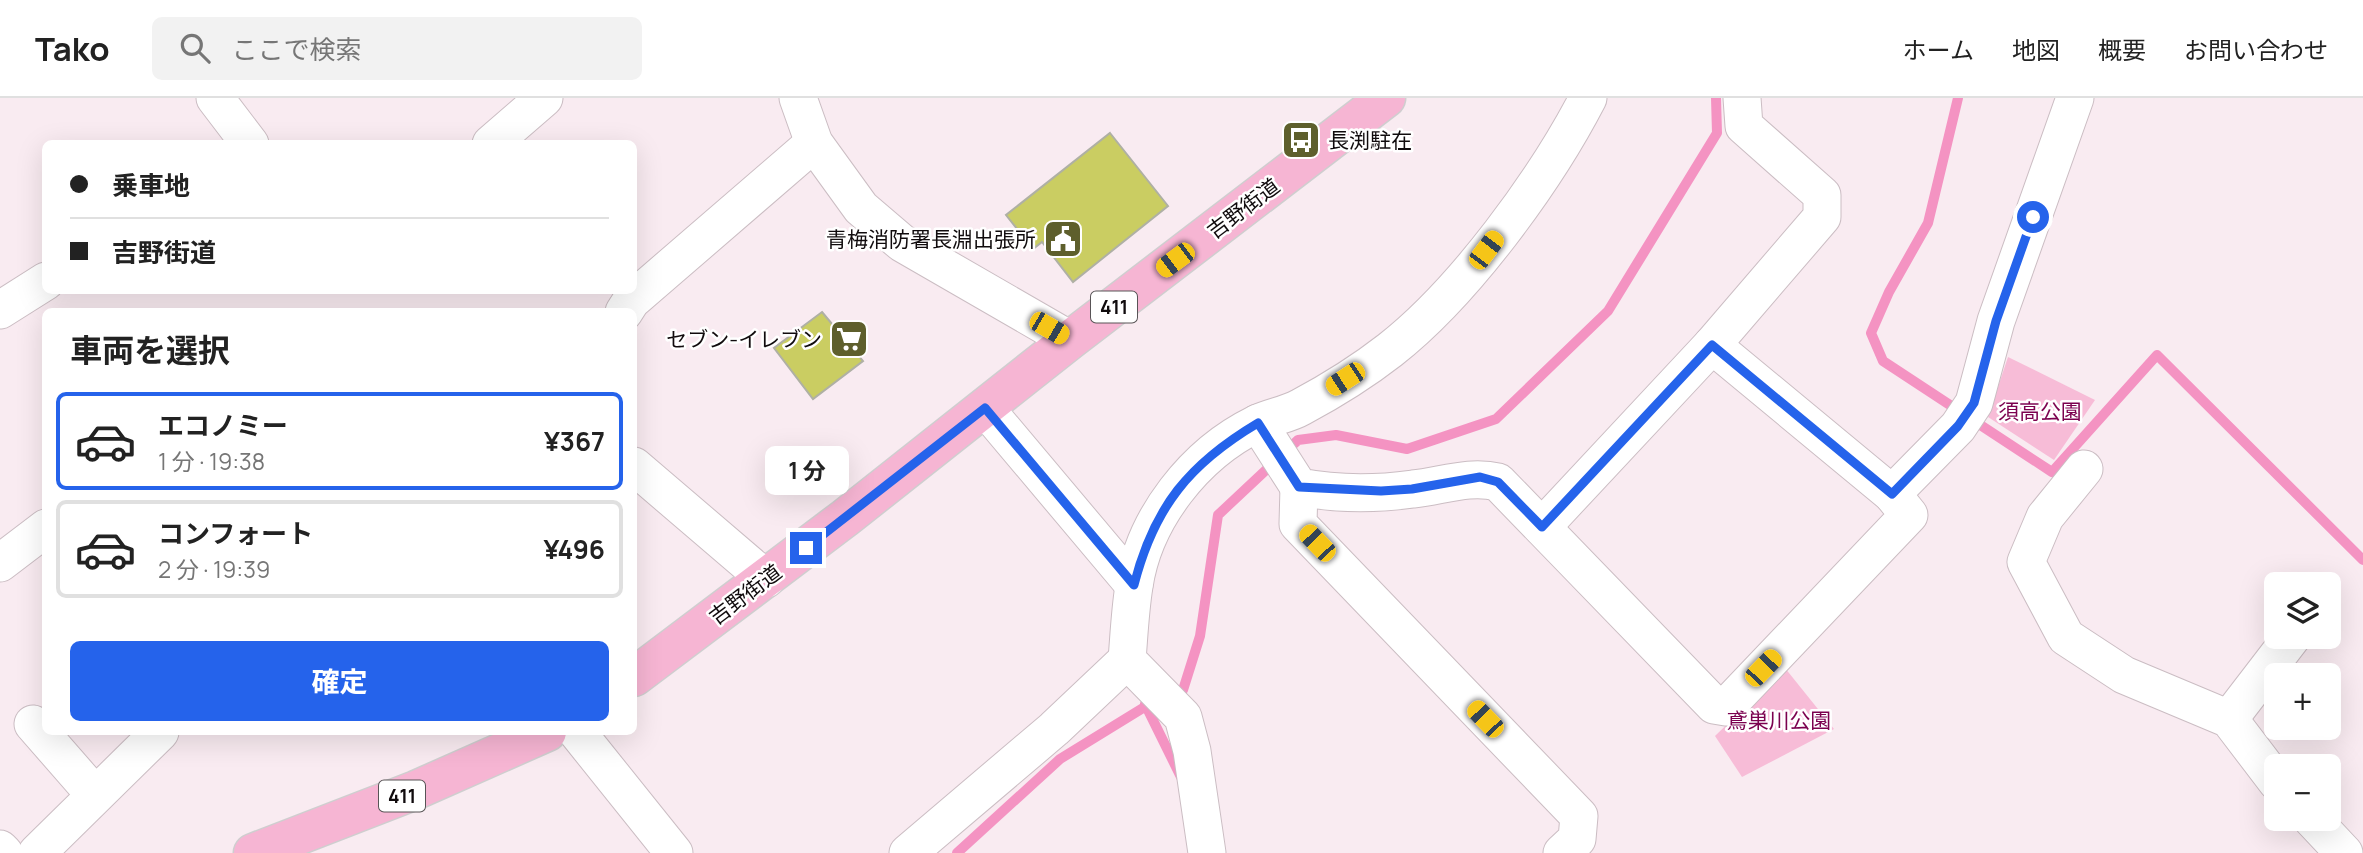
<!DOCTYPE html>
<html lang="ja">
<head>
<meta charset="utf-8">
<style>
  :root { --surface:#fff; --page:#f2f2f2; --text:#222; --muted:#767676; --line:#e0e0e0; --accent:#2563eb }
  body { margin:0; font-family:Manrope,"Noto Sans JP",sans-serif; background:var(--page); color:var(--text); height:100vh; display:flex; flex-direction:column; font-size:26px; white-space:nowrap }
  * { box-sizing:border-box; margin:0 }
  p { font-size:23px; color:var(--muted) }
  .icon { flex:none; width:38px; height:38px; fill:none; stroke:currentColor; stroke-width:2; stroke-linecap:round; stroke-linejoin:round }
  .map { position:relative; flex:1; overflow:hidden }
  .sheet { position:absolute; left:42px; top:210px; width:595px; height:427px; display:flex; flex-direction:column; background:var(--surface); border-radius:10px; box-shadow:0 7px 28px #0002 }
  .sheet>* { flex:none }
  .top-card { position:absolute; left:42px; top:42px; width:595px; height:154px; border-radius:10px; box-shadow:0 7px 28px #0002; display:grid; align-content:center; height:154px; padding:0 28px; background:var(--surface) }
  .controls { position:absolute; left:2264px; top:474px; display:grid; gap:14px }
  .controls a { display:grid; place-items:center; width:77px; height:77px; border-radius:10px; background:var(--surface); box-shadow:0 7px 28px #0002; font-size:35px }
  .end { position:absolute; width:32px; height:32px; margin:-16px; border:9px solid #2563eb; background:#fff; box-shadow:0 0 0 4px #fff }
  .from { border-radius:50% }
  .bubble { position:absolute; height:49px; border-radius:10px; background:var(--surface); box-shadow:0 7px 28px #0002; font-size:23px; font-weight:700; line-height:49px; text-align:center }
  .car { position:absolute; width:21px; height:42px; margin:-21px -10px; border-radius:9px; box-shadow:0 0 5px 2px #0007; background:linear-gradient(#f5c518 24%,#345 0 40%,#f5c518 0 76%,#345 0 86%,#f5c518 0) }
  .top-card b { display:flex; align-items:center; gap:24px; height:66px; font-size:26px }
  .top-card b+b { border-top:2px solid var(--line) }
  .top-card i { width:18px; height:18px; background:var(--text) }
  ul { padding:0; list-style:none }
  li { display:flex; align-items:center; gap:21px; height:98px; margin:0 14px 10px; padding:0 14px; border:4px solid var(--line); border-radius:10px }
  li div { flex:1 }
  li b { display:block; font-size:26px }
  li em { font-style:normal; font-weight:700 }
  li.current { border-color:var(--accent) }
  li>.icon { width:63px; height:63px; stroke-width:1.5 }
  h2 { padding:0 28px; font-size:32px; line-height:84px }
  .button { display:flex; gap:14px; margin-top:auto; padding:14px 28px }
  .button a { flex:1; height:80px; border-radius:10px; background:var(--accent); color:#fff; font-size:28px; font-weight:700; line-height:80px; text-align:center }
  header { display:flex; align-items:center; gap:42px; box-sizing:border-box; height:98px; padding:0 35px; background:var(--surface); border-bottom:2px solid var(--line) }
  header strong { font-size:33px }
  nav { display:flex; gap:38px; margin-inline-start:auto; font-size:24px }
  .search { width:490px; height:63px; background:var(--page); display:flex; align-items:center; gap:18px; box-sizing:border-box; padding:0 24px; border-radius:10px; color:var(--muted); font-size:26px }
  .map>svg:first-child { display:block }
  .green { fill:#f7bcd7 }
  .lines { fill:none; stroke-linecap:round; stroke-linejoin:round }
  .stream { stroke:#f493c2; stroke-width:10 }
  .building { fill:#cacd62; stroke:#afb0a4; stroke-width:2 }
  .minor-casing { stroke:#cbbdc3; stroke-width:39 }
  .highway-casing { stroke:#cfcecf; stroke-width:41 }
  .minor { stroke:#fff; stroke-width:37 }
  .highway { stroke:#f6b5d3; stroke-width:38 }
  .route { stroke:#2563eb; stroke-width:9 }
  .labels { text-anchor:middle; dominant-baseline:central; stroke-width:5; stroke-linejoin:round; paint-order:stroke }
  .shield { fill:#fff; stroke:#585456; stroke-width:2 }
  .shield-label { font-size:19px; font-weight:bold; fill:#100b0d }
  .poi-label { font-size:21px; fill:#100b0d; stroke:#fff; text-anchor:end }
  .street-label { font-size:21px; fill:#100b0d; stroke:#fff }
  .park-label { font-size:21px; fill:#7b014f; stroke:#fff }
</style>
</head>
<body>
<header>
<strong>Tako</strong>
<div class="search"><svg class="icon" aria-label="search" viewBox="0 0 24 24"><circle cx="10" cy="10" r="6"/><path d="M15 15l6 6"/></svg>ここで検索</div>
<nav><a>ホーム</a><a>地図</a><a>概要</a><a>お問い合わせ</a></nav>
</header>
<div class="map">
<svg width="2363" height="755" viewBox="0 0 2363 755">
  <rect width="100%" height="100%" fill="#f9ebf1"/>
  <!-- green -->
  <g class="green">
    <path d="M 2008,259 L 2095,302 L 2054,362 L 1988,319 Z"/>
    <path d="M 1785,570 L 1834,631 L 1742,679 L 1715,638 Z"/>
  </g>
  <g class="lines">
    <!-- stream -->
    <g class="stream">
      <path d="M 1958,0 L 1928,125 L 1889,194 L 1871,235 L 1883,263 L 2052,374 L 2157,257 L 2363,462"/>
      <path d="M 1171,596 L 1183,592 L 1200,538 L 1218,417 L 1298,342 L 1336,337 L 1407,351 L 1496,321 L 1608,213 L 1717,35 L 1716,0"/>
      <path d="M 1145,606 L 1181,679"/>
      <path d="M 957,755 L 1060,661 L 1156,602"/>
    </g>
  </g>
  <!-- building -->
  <g class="building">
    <path d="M 1110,35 L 1168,108 L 1073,184 L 1042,144 L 1033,151 L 1006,117 Z"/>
    <path d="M 822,214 L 863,263 L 813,301 L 774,250 Z"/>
  </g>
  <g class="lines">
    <defs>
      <g id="minor">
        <path d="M 215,0 L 250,46"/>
        <path d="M 798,0 L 814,45 L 861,110 L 902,145 L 1070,242"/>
        <path d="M 491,46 L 544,0"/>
        <path d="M 0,212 L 46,183"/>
        <path d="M 624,214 L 631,203 L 814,45"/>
        <path d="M 985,310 L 1134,487"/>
        <path d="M 1258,325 L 1299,389 C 1335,396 1377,396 1413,391 C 1442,388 1469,377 1498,384 L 1714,607 L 1726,609 L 1909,417 L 1892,396 L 1712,247"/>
        <path d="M 634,368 L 766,481"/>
        <path d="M 2084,371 L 2045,419 L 2026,464 L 2066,539 L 2124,577 L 2229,621 L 2277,684"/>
        <path d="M 1299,389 L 1298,426 L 1579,718 L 1577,741 L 1562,755"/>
        <path d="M 1892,396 L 1958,329 L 1974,305 L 1996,223 L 2075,0"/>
        <path d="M 1542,429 L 1712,247 L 1822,119 L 1822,97 L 1744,28 L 1742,0"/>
        <path d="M 0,465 L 46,430"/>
        <path d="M 2229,621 L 2292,539"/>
        <path d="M 33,626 L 95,697"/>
        <path d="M 577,634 L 674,755"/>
        <path d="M 2312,721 L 2344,755"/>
        <path d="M 0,751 L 4,755"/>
        <path d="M 37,755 L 160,634"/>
        <path d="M 908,755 L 1054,631 L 1127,562"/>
        <path d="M 1207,755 L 1192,653 L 1183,619 L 1127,562 C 1129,538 1130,513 1134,488 C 1144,420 1195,356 1256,326 C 1270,319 1287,317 1301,309 C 1331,293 1363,273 1390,252 C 1464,194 1545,83 1588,0"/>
      </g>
      <g id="highway">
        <path d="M 634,579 L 845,420 L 1070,242 L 1386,0"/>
        <path d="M 253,755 L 416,692 L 547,634"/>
      </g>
    </defs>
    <!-- minor casing -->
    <use href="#minor" class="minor-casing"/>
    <!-- highway casing -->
    <use href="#highway" class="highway-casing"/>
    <!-- minor -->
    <use href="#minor" class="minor"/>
    <!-- highway -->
    <use href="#highway" class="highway"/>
  </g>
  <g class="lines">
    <!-- route -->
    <path class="route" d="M 806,450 L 985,310 L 1134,487 C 1154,409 1189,366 1258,325 L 1299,389 L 1381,393 L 1412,391 L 1480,379 L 1498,384 L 1542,429 L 1712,247 L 1892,396 L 1958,328 L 1974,305 L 1996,223 L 2033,119"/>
  </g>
  <!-- icons -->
  <defs>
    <symbol id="bus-square" viewBox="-11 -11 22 22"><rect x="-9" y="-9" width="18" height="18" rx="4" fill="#5e5f2c" stroke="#fff"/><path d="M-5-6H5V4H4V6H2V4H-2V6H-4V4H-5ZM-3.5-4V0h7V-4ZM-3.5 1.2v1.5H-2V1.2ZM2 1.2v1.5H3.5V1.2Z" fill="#fff"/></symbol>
    <symbol id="civic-square" viewBox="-11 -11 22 22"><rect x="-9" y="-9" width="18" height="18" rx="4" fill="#5e5f2c" stroke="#fff"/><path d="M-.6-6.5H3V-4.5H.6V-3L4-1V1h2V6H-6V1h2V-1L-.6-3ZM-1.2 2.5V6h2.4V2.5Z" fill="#fff"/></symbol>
    <symbol id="supermarket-square" viewBox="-11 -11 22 22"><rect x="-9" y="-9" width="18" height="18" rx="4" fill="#5e5f2c" stroke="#fff"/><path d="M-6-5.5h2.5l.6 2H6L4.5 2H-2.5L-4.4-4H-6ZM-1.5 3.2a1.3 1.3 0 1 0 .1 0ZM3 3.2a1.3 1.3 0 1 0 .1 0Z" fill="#fff"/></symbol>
  </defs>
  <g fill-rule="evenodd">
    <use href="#bus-square" x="1279" y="20" width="44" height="44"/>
    <use href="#civic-square" x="1041" y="119" width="44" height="44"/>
    <use href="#supermarket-square" x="827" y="219" width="44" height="44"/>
  </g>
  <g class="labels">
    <!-- shield labels -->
    <g class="shield">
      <rect x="1091" y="193.5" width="46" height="31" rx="5"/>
      <rect x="379" y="682.5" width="46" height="31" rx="5"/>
    </g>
    <g class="shield-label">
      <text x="1114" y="209">411</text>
      <text x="402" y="698">411</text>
    </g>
    <!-- poi labels -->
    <g class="poi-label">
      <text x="1328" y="42" text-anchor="start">長渕駐在</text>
      <text x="1036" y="141">青梅消防署長淵出張所</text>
      <text x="822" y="241">セブン-イレブン</text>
    </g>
    <!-- street labels -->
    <g class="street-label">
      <text transform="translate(1243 110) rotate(-37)">吉野街道</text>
      <text transform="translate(745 496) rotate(-37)">吉野街道</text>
    </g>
    <!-- park labels -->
    <g class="park-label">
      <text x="2040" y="313">須高公園</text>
      <text x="1779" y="622">鳶巣川公園</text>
    </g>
  </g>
</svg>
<div class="controls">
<a><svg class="icon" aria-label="layers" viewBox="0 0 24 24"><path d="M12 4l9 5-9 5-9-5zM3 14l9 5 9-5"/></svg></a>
<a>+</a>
<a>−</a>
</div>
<i class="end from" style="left:2033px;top:119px"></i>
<i class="end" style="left:806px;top:450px"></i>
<div class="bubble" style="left:765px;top:348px;width:84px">1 分</div>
<i class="car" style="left:1486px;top:152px;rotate:37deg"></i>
<i class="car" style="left:1175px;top:162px;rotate:233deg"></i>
<i class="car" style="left:1049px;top:230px;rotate:120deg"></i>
<i class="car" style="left:1345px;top:281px;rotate:237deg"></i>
<i class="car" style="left:1317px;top:445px;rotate:316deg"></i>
<i class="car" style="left:1763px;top:570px;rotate:44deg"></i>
<i class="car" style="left:1485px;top:621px;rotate:316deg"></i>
<div class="top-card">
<b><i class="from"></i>乗車地</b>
<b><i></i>吉野街道</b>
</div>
<section class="sheet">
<h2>車両を選択</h2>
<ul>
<li class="current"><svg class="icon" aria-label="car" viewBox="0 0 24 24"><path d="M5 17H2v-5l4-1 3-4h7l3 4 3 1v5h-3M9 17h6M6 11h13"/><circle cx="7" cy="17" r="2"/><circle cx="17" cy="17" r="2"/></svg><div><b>エコノミー</b><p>1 分 · 19:38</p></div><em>¥367</em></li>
<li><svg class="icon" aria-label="car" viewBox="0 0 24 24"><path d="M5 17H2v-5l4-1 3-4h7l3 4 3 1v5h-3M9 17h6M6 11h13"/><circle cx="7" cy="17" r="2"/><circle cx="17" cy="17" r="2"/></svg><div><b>コンフォート</b><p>2 分 · 19:39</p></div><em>¥496</em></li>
</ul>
<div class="button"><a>確定</a></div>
</section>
</div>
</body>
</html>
